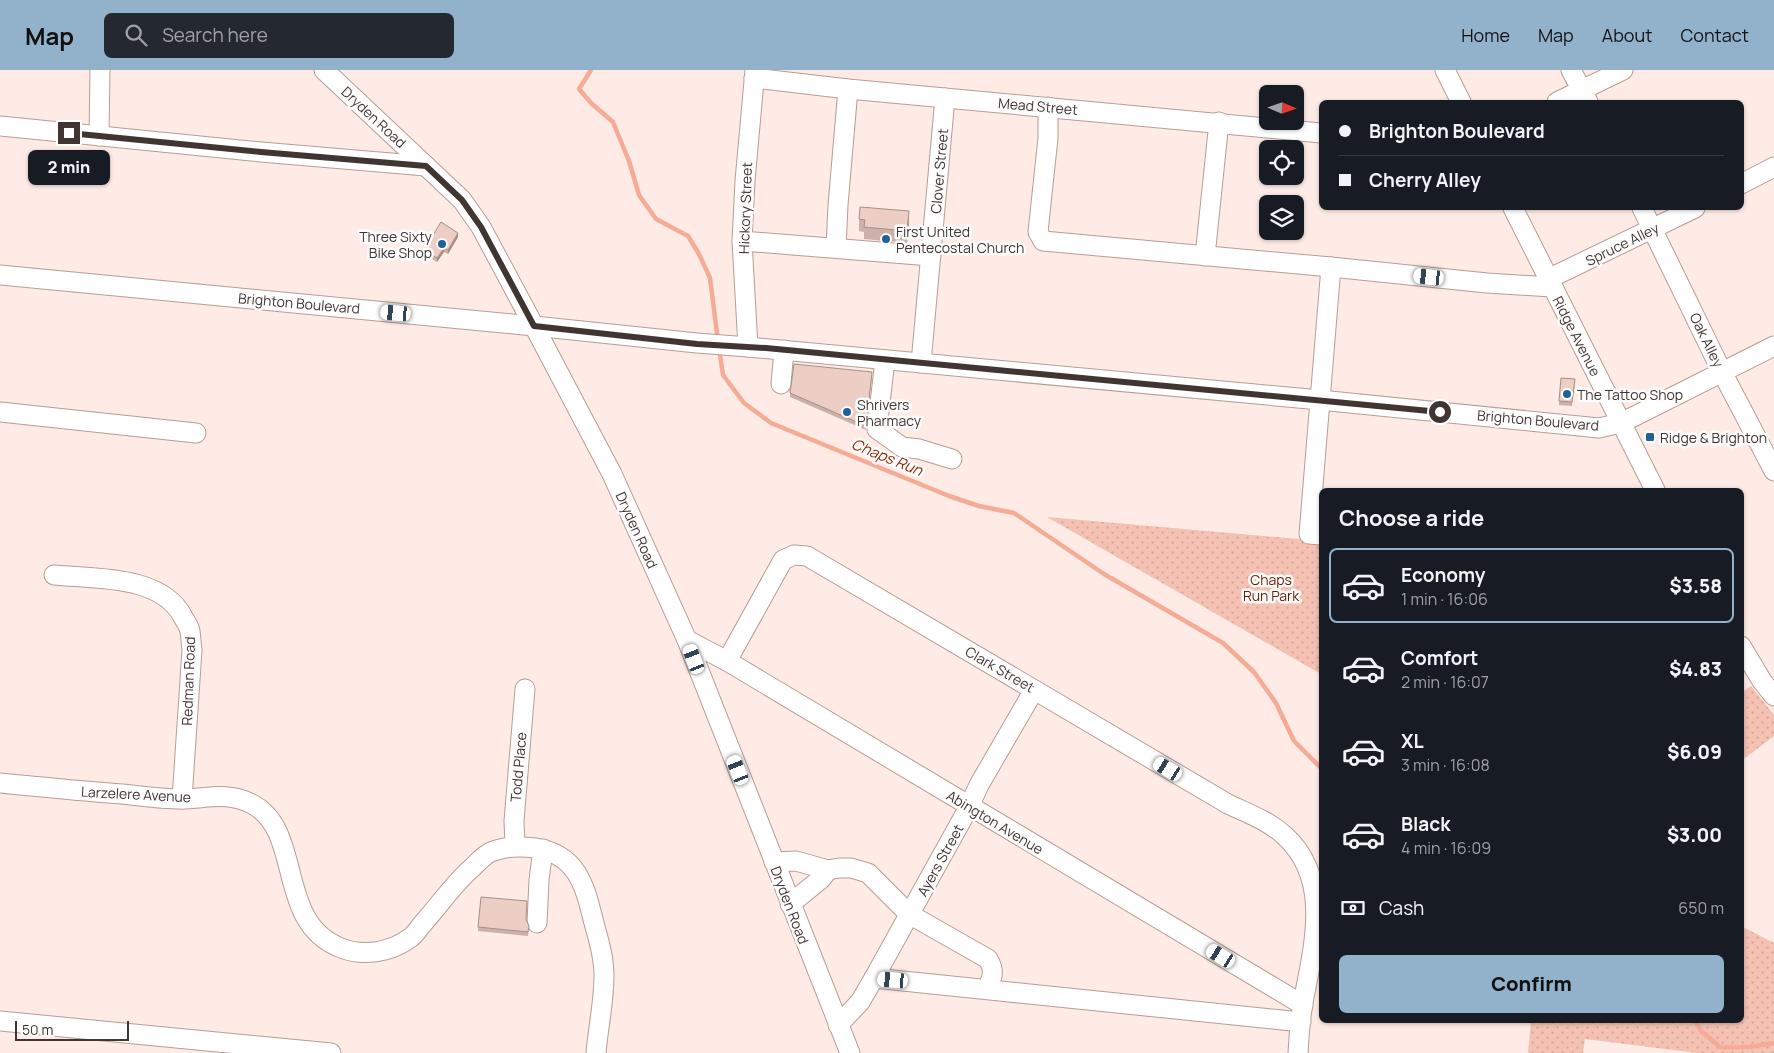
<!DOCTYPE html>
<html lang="en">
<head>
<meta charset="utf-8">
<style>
  :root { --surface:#171b24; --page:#242831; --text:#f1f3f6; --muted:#9ea1a6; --line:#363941; --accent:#92b1cb }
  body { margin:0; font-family:Manrope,sans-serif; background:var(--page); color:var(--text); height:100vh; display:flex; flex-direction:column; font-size:19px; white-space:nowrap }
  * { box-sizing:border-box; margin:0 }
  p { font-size:16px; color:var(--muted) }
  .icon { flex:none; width:28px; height:28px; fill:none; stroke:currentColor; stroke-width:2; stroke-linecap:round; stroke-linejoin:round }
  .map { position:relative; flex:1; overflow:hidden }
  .side { position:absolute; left:1319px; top:418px; width:425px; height:535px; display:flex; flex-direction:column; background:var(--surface); border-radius:8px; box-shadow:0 1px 4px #0004 }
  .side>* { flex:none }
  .banner { position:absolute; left:1319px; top:30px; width:425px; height:110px; border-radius:8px; box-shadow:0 1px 4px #0004; display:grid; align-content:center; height:110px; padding:0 20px; background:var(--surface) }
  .needle { width:32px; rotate:92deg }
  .fabs { position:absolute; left:1259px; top:15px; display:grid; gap:10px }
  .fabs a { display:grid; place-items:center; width:45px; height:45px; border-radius:8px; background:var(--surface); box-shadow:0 1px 4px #0004; font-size:25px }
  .scale { position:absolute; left:15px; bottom:12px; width:114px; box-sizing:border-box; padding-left:5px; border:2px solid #413532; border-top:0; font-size:14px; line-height:18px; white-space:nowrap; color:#413532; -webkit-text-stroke:4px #fdfdfd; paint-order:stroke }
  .end { position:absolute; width:22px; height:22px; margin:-11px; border:6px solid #413532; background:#fff; box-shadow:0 0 0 2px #fff }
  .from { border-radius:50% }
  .bubble { position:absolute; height:35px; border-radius:8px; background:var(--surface); box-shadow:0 1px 4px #0004; font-size:16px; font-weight:800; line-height:35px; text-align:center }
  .car { position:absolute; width:15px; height:30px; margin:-15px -8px; border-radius:6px; box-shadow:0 0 4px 1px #0007; background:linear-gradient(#fff 24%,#345 0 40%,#fff 0 76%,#345 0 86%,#fff 0) }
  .banner b { display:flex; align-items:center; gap:18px; height:48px; font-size:19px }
  .banner b+b { border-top:1px solid var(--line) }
  .banner i { width:12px; height:12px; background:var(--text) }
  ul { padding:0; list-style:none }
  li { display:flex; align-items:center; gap:15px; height:75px; margin:0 10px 8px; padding:0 10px; border:2px solid transparent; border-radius:8px }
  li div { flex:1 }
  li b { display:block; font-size:19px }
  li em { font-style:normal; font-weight:800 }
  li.current { border-color:var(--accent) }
  li>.icon { width:45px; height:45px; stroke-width:1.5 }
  h2 { padding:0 20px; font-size:22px; line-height:60px }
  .pay { display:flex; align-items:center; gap:12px; height:55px; padding:0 20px; font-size:19px }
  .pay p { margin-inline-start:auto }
  .primary-button { display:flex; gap:10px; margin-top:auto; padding:10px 20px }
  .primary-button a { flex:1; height:58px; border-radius:8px; background:var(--accent); color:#111; font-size:20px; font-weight:800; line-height:58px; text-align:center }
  header { display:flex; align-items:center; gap:30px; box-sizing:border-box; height:70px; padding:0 25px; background:var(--accent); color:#111 }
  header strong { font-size:24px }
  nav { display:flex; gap:28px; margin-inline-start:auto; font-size:18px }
  .search { width:350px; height:45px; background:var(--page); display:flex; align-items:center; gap:12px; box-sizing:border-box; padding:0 18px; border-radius:8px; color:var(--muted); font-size:19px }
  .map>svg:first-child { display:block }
  .park { fill:url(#park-dots) }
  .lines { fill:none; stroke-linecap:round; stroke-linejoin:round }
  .stream { stroke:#f5ab96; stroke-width:4.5 }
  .minor-casing { stroke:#b89c93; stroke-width:21 }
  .minor { stroke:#fff; stroke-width:19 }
  .wall { fill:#cbb1a9 }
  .shaded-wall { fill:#a59089 }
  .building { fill:#eccec4; stroke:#a59089 }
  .route { stroke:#413532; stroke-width:6 }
  .poi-dot { fill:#1f6197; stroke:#fdfdfd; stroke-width:2 }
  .labels { text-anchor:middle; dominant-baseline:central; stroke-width:5; stroke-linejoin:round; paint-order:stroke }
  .street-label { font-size:14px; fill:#413532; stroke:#fdfdfd }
  .poi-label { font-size:14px; fill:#413532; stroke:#fdfdfd; text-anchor:start }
  .park-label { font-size:14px; fill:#6c1d02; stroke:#fdfdfd }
  .water-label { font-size:15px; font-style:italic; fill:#902800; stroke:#fdfdfd }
</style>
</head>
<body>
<header>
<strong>Map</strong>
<div class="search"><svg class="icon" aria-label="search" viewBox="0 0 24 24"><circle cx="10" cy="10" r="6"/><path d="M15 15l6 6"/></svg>Search here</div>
<nav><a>Home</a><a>Map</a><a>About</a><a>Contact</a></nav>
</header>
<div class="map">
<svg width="1774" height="983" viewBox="0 0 1774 983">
  <defs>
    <pattern id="park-dots" width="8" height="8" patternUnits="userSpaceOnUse" patternTransform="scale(1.25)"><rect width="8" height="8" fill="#f4c1b2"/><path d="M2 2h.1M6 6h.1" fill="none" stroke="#d2a69a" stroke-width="1.8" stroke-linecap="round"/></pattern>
  </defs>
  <rect width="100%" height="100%" fill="#feebe5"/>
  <!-- park -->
  <g class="park">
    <path d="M 1047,447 L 1321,471 L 1321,604 Z"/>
    <path d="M 1751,616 L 1774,645 L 1774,666 L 1741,691 L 1741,623 Z"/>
    <path d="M 1741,856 L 1774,873 L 1774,983 L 1697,983 L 1585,969 L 1583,983 L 1528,983 L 1531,950 L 1741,950 Z"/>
  </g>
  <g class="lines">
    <!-- stream -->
    <g class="stream">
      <path d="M 591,0 L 579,19 L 591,33 L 613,52 L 629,91 L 639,125 L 656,149 L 688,166 L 699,184 L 710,208 L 718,271"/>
      <path d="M 719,278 L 723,305 L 744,333 L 771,353 L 949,426 L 979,436 L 1014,443 L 1104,504 L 1223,573 L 1254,602 L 1276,633 L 1294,671 L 1321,698"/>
      <path d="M 1695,950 L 1701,961 L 1720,977 L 1749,977 L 1774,973"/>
    </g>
    <defs>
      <g id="minor">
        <path d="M 324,0 L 462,130 L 481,157 L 534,256 L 612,404 L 687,570 L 850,983"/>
        <path d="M 1445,0 L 1461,32"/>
        <path d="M 1571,0 L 1588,32"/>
        <path d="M 754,8 L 848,19 L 1321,63"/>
        <path d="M 1557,32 L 1623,0"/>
        <path d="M 1048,37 L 1048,68 L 1038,162 L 1043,171 L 1331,197 L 1487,213 L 1552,217"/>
        <path d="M 0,56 L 261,82 L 426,96"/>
        <path d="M 99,66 L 100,0"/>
        <path d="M 1741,114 L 1774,97"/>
        <path d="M 1513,138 L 1655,420"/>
        <path d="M 1642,138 L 1722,302 L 1774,401"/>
        <path d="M 742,171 L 931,186"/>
        <path d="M 836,178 L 838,135 L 848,19"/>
        <path d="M 1205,186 L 1219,52"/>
        <path d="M 0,205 L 534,256 L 697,273 L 748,277 L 1320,330 L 1599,358 L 1621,353 L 1774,276"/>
        <path d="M 1548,209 L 1695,138"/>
        <path d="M 748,277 L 742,171 L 745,111 L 755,0"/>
        <path d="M 885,290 L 877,359 L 902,377 L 919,379 L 952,389"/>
        <path d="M 921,293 L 945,28"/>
        <path d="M 781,314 L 784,280"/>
        <path d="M 0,342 L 196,363"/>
        <path d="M 1321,465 L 1309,464 L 1331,197"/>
        <path d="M 54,505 C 95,509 162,505 183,547 C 185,551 189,556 190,561 C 191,567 191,574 192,580 L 182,729"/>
        <path d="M 687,570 L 727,591 L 1303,935"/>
        <path d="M 1741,576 L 1762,611 L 1774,626"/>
        <path d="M 727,591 L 783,490 L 794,485 L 807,486 L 1228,734 C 1247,743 1269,751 1285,766 C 1333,810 1313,878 1303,933 C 1300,950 1299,966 1298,983"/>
        <path d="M 0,713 C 41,717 81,721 122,724 C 141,726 161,729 181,729 C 206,729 227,721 252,734 C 304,761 275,853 341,878 C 364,887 391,882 410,868 C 416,864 420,856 425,851 C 441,833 455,812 473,797 C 478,792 484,785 491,782 C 505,776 519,776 535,778 C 578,784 585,817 594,853 C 599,871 604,888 604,906 C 604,932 598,958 596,983"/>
        <path d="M 515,775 L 514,751 L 525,619"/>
        <path d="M 774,792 L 796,791 L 828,800 L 839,798 L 851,798 L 868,803 L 909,844 L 988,889 C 995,901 993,906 987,919"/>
        <path d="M 790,834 L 821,809 L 828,800"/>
        <path d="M 537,853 L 539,810 L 543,779"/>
        <path d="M 874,908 L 1301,952"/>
        <path d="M 0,951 L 331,983"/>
        <path d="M 838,955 L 860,932 L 874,908 L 969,737 L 979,715 L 1034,620"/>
      </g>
    </defs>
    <!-- minor casing -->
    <use href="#minor" class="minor-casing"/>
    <!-- minor -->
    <use href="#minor" class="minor"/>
  </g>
  <!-- wall -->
  <g class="wall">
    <path d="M 859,149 L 909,153 L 907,173 L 864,169 L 864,162 L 859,161 Z"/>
    <path d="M 458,167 L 448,184 L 444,182 L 437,192 L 424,184 L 424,180 Z"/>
    <path d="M 872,306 L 866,360 L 790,327 L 790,323 Z"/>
    <path d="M 1575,313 L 1572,336 L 1559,335 L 1559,331 Z"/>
    <path d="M 526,849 L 529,856 L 528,866 L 478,861 L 478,857 Z"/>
  </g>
  <!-- shaded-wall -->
  <g class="shaded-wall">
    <path d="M 909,141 L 909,153 L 907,173 L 907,161 Z"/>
    <path d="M 458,163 L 458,167 L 448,184 L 448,180 Z"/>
    <path d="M 444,178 L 444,182 L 437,192 L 437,188 Z"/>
  </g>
  <!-- building -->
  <g class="building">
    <path d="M 860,137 L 909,141 L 907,161 L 864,157 L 865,150 L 859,149 Z"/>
    <path d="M 441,152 L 458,163 L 448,180 L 444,178 L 437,188 L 424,180 Z"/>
    <path d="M 794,294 L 872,302 L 866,356 L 790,323 Z"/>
    <path d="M 1561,308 L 1575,309 L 1572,332 L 1559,331 Z"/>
    <path d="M 481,827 L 527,831 L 526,849 L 529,856 L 528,862 L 478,857 Z"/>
  </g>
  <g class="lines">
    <!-- route -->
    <path class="route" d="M 69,63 L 261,82 L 426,96 L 462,130 L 481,157 L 534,256 L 697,274 L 766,278 L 1440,342"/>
  </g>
  <!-- markers -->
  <g class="poi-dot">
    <circle cx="886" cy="169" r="5"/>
    <circle cx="442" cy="174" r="5"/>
    <circle cx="1567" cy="324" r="5"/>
    <circle cx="847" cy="342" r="5"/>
    <rect x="1645" y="362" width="10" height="10" rx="2.5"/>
  </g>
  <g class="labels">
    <!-- street labels -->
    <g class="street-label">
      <text transform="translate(1038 36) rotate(5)">Mead Street</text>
      <text transform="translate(374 47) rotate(43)">Dryden Road</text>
      <text transform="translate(939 101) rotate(-85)">Clover Street</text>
      <text transform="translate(745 138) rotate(-88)">Hickory Street</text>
      <text transform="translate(1622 174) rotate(-26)">Spruce Alley</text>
      <text transform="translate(299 233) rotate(5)">Brighton Boulevard</text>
      <text transform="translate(1577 266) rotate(63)">Ridge Avenue</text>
      <text transform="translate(1707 270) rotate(64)">Oak Alley</text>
      <text transform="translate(1538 350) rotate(5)">Brighton Boulevard</text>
      <text transform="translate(637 460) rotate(66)">Dryden Road</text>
      <text transform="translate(1000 599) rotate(30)">Clark Street</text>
      <text transform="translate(188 611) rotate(-88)">Redman Road</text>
      <text transform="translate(518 697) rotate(-85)">Todd Place</text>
      <text transform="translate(136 724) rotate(3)">Larzelere Avenue</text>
      <text transform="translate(995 752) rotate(31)">Abington Avenue</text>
      <text transform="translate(940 790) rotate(-61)">Ayers Street</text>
      <text transform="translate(790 835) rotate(69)">Dryden Road</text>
    </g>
    <!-- poi labels -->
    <g class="poi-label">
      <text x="896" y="161">First United<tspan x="896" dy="16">Pentecostal Church</tspan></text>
      <text x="432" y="166" text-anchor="end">Three Sixty<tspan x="432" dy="16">Bike Shop</tspan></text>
      <text x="1577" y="324">The Tattoo Shop</text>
      <text x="857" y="334">Shrivers<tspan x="857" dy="16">Pharmacy</tspan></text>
      <text x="1660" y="367">Ridge &amp; Brighton</text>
    </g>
    <!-- park labels -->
    <g class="park-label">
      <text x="1271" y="509">Chaps<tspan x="1271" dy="16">Run Park</tspan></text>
    </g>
    <!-- water labels -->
    <g class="water-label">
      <text transform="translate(887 387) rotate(22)">Chaps Run</text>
    </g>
  </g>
</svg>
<div class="fabs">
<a><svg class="needle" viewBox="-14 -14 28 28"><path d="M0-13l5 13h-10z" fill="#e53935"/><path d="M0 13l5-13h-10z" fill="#9ea1a6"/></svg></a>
<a><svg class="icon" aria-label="locate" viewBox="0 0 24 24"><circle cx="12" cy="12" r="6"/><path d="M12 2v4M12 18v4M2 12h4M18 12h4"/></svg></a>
<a><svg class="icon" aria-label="layers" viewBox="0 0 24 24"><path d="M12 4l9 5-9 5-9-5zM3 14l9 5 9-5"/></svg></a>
</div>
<div class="scale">50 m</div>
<i class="end from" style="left:1440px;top:342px"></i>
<i class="end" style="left:69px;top:63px"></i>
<div class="bubble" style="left:28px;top:80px;width:82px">2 min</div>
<i class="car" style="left:1429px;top:207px;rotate:276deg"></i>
<i class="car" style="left:396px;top:243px;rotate:275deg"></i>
<i class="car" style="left:694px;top:589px;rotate:339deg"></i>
<i class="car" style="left:1168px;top:699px;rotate:301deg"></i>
<i class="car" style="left:738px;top:700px;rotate:338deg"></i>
<i class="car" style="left:1221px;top:886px;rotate:301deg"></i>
<i class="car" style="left:893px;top:910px;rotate:275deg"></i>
<div class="banner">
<b><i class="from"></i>Brighton Boulevard</b>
<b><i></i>Cherry Alley</b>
</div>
<section class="side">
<h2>Choose a ride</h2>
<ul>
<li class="current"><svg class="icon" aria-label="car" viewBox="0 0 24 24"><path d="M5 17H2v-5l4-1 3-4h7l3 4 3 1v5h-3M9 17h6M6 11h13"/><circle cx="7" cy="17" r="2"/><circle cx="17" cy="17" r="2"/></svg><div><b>Economy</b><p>1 min · 16:06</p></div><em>$3.58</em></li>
<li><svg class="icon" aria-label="car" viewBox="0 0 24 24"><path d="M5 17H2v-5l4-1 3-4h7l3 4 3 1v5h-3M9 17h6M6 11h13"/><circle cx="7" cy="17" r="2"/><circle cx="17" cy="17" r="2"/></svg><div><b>Comfort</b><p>2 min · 16:07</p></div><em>$4.83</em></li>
<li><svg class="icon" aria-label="car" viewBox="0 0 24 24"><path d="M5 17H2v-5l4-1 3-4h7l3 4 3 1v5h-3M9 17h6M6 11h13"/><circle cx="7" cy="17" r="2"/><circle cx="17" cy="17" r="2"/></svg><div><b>XL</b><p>3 min · 16:08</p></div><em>$6.09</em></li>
<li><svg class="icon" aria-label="car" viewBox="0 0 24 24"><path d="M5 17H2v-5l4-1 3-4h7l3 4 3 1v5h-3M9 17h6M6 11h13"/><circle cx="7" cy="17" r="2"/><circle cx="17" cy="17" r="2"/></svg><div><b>Black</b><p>4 min · 16:09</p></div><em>$3.00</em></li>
</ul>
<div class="pay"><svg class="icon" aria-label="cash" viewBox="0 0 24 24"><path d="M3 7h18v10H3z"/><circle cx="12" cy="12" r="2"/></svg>Cash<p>650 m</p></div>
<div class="primary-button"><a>Confirm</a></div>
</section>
</div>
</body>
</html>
